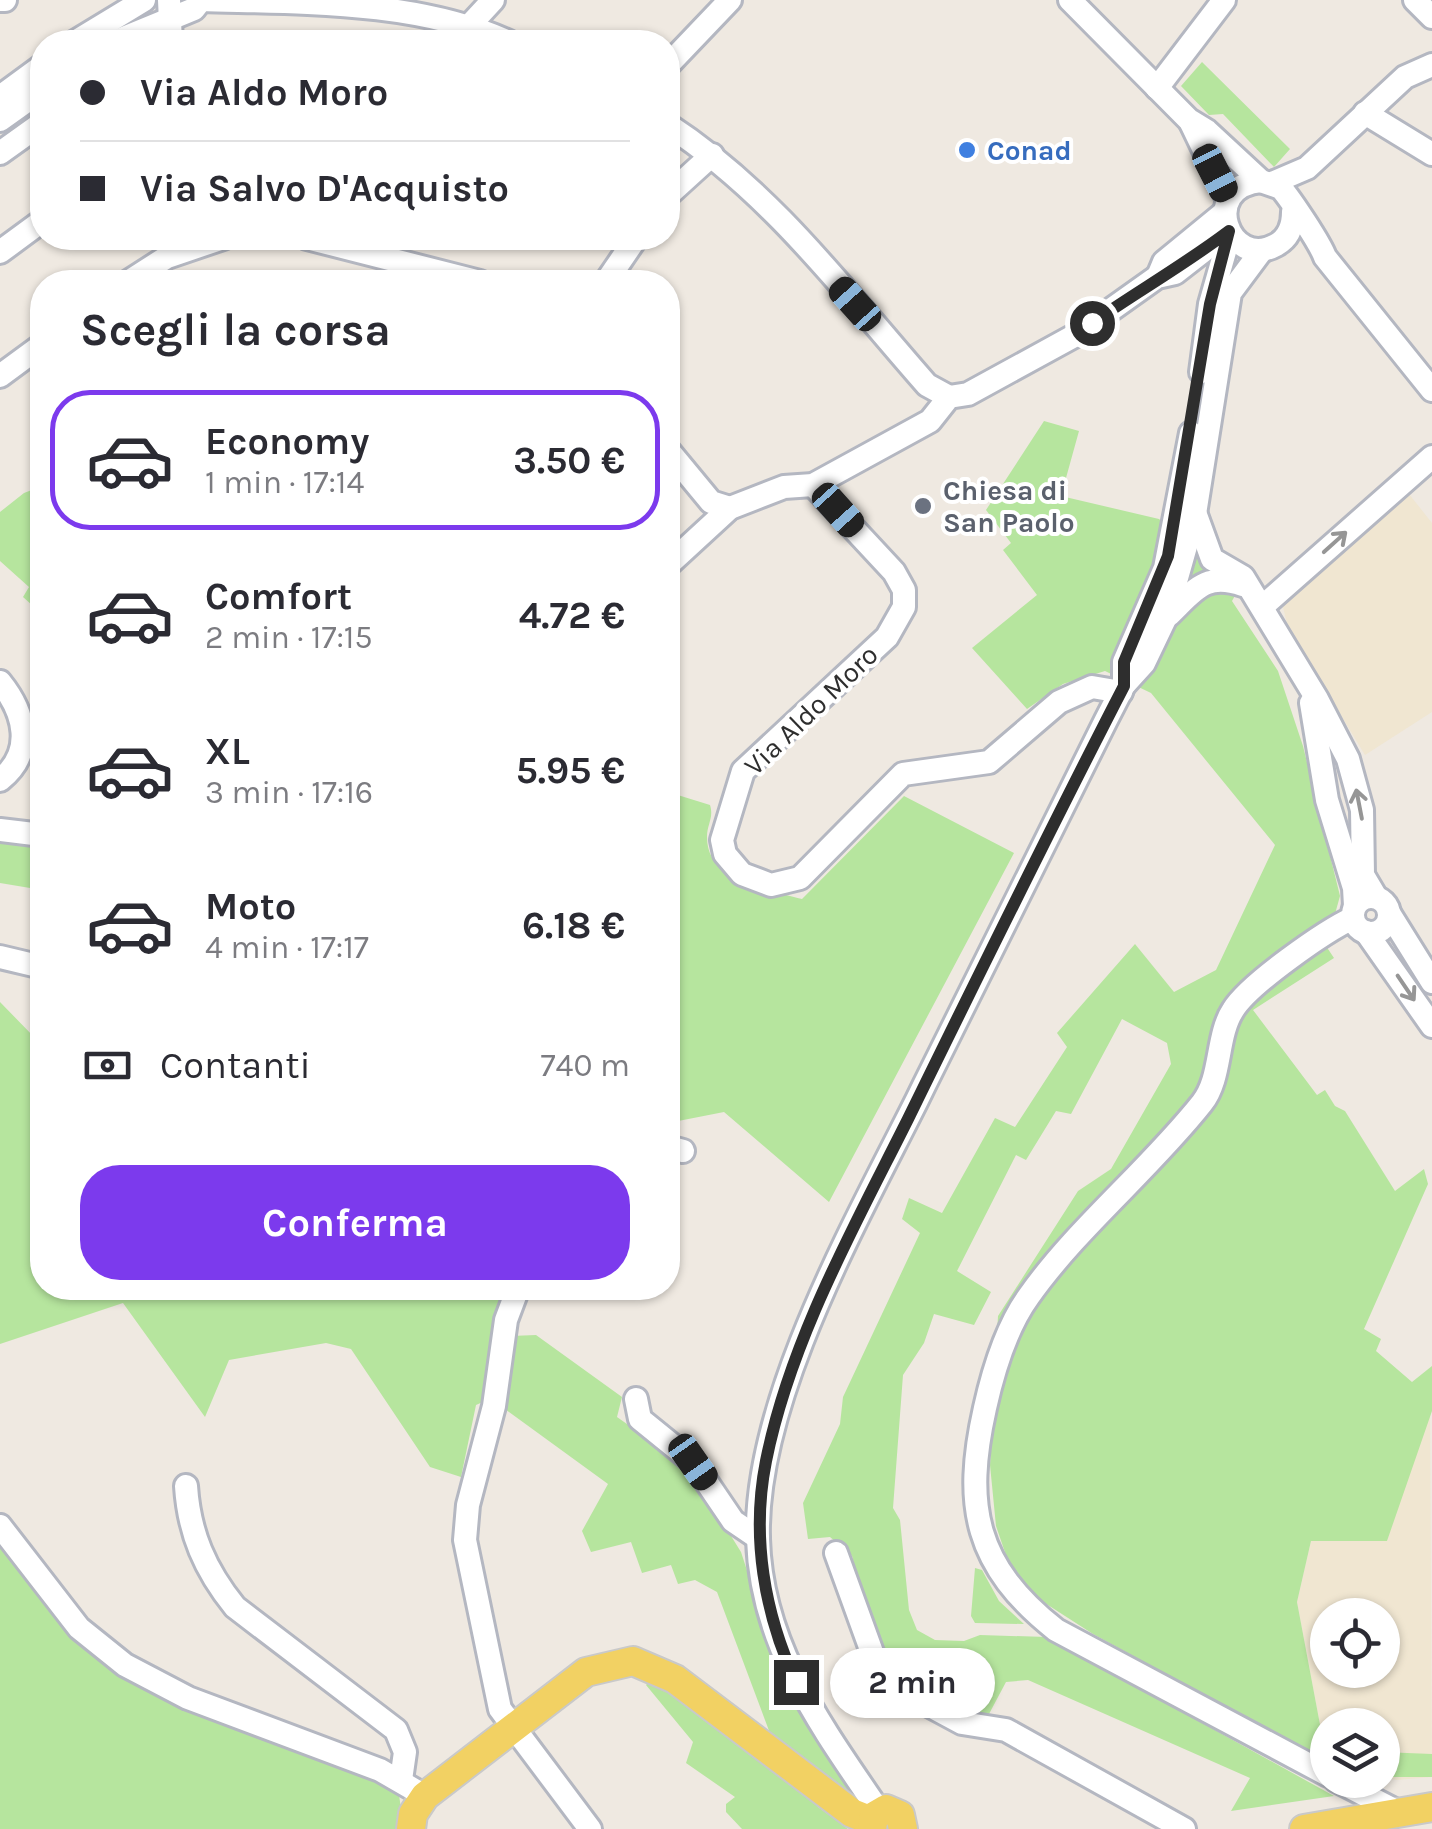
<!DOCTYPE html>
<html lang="it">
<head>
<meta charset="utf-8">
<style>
  :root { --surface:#fff; --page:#f2f2f3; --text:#2b2b33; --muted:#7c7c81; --line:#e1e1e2; --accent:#7c3aed }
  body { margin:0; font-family:Karla,sans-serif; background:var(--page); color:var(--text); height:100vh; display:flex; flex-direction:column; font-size:38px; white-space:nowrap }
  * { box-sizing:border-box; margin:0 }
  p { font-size:32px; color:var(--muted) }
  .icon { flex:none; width:55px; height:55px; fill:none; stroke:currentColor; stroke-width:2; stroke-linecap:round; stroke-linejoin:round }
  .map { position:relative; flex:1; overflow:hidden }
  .sheet { position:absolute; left:30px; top:270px; width:650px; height:1030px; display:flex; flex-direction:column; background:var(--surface); border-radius:40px; box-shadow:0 2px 8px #0004 }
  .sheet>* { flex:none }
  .hud { position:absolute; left:30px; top:30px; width:650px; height:220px; border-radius:40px; box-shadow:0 2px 8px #0004; display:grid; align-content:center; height:220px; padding:0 50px; background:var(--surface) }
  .fabs { position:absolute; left:1310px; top:1598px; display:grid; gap:20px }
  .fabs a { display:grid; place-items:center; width:90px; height:90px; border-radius:50%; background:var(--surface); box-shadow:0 2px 8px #0004; font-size:50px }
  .end { position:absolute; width:45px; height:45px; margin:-22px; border:12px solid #2e2e2e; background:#fff; box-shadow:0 0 0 5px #fff }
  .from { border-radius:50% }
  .bubble { position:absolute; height:70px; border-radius:35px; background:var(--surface); box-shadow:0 2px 8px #0004; font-size:32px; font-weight:700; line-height:70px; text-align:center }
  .car { position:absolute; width:30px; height:60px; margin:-30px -15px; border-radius:12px; box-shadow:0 0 8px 2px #0007; background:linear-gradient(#222 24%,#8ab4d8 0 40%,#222 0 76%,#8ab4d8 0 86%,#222 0) }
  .hud b { display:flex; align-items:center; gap:35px; height:95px; font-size:38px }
  .hud b+b { border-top:2px solid var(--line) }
  .hud i { width:25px; height:25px; background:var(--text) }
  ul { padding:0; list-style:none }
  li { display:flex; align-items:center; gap:30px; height:140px; margin:0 20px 15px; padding:0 30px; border:5px solid transparent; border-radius:40px }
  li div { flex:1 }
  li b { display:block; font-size:38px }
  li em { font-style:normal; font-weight:700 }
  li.active { border-color:var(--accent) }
  li>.icon { width:90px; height:90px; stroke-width:1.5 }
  h2 { padding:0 50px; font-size:45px; line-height:120px }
  .pay { display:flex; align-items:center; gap:25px; height:110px; padding:0 50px; font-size:38px }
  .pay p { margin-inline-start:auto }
  .action { display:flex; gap:20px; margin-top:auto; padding:20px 50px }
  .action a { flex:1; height:115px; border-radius:40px; background:var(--accent); color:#fff; font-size:40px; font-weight:700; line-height:115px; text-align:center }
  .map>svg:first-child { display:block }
  .education { fill:#f0e6d1; fill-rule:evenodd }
  .green { fill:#b6e59e }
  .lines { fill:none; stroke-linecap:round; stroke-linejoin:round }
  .minor-casing { stroke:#b4b7c1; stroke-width:28 }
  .major-casing { stroke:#c9c9c9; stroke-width:32 }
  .minor { stroke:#fff; stroke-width:22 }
  .major { stroke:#f2d163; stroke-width:28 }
  .oneway { stroke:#969696 }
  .route { stroke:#2e2e2e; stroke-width:12 }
  .shop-dot { fill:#3f7fe0; stroke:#fff; stroke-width:4 }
  .worship-dot { fill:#6b7280; stroke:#fff; stroke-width:4 }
  .labels { text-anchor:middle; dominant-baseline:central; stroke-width:8; stroke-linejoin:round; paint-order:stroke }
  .shop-label { font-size:28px; font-weight:bold; fill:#366cbe; stroke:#fff; text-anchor:start }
  .worship-label { font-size:28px; font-weight:bold; fill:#5b616d; stroke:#fff; text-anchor:start }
  .street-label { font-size:28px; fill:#2e2e2e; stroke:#fff }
</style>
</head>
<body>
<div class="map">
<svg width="1432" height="1829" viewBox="0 0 1432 1829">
  <rect width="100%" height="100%" fill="#efe9e1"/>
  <!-- education -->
  <g class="education">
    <path d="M 1405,489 L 1432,523 L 1432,712 L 1365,755 L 1288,628 L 1283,607 L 1286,596 Z"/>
    <path d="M 1430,1410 L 1432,1777 L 1397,1780 L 1383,1777 L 1382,1725 L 1328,1725 L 1327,1762 L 1297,1602 L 1311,1541 L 1387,1541 ZM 1328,1615 L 1382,1615 L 1382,1670 L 1328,1670 Z"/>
  </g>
  <!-- green -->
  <g class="green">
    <path d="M 1202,62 L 1290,149 L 1274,167 L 1223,114 L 1209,115 L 1181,86 Z"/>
    <path d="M 1044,421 L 1079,431 L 1061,496 L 1159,519 L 1237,592 L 1232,601 L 1278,671 L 1303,746 L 1340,896 L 1335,914 L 1316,931 L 1334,958 L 1253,1010 L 1317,1095 L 1325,1090 L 1335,1106 L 1345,1111 L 1395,1191 L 1424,1169 L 1428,1184 L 1364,1329 L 1381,1339 L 1376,1351 L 1412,1382 L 1432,1366 L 1432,1411 L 1387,1541 L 1311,1541 L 1297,1602 L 1327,1762 L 1093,1634 L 1037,1598 L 1009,1564 L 996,1526 L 990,1465 L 998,1316 L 1078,1191 L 1111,1169 L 1171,1064 L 1167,1043 L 1122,1019 L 1071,1114 L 1056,1111 L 1026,1160 L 1016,1155 L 957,1271 L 991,1292 L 974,1325 L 934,1314 L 924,1343 L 903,1375 L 893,1508 L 900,1520 L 909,1610 L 917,1630 L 935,1640 L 964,1641 L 980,1635 L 1047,1637 L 1334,1796 L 1231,1811 L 1250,1778 L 1028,1680 L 1006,1682 L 989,1714 C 955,1719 905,1690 882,1665 L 852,1556 L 830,1537 L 808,1539 L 803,1503 L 840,1424 L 843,1397 L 920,1233 L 902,1219 L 909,1198 L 942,1213 L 995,1118 L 1015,1127 L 1067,1047 L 1057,1033 L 1135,944 L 1174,992 L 1216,970 L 1275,845 L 1151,693 L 1105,671 L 1063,684 L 1027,709 L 972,648 L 1037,595 L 1003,550 L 1011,543 L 986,510 Z"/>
    <path d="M 42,486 L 42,614 L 23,597 L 29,587 L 0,561 L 0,512 L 24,493 Z"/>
    <path d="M 668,792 L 710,805 C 714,818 707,824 707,837 C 707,883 768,889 802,899 L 904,796 L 1014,853 L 829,1202 L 724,1112 L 668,1123 Z"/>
    <path d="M 0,836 L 42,844 L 42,890 L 0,883 Z"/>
    <path d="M 0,1002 L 36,1039 L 42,1039 L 42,1288 L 511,1288 L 485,1401 L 476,1405 L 461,1477 L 430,1467 L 351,1349 L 326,1343 L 229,1360 L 205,1417 L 123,1303 L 0,1344 Z"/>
    <path d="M 536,1335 L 622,1397 L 617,1417 L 688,1467 L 741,1552 L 788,1696 L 859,1799 L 854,1802 L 771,1736 L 717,1592 L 695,1580 L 678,1584 L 671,1565 L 642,1573 L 631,1542 L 591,1552 L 582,1531 L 608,1484 L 502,1407 L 511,1336 Z"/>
    <path d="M 0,1541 C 23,1573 45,1612 74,1638 C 165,1723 291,1733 398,1788 L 404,1829 L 0,1829 Z"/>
    <path d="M 975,1568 L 982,1570 L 999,1601 L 1024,1624 L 975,1623 L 971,1616 Z"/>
    <path d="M 655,1675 L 812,1795 L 818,1807 L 848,1829 L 742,1829 L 726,1812 L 726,1804 L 735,1797 L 686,1763 L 693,1742 L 646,1685 Z"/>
    <path d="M 1382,1752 L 1432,1754 L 1432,1777 L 1383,1777 Z"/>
  </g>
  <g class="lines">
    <defs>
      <g id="minor">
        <path d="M 0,0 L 5,0"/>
        <path d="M 169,0 L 171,42"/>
        <path d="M 201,0 C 303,3 416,0 509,42"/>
        <path d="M 1070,0 L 1189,120 L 1207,131 L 1261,181 L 1281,188 C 1291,200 1320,243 1325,257 L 1432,390"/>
        <path d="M 1415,0 L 1432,17"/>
        <path d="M 469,26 L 493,0"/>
        <path d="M 75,42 L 144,0"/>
        <path d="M 114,42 L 194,9 L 201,0"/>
        <path d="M 668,65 L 730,0"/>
        <path d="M 1157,88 L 1224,0"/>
        <path d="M 0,97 L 42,66"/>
        <path d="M 1365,113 L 1432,154"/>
        <path d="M 0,120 L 42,90"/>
        <path d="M 1191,123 L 1228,200"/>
        <path d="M 668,125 C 771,192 846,293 927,385 L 949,397"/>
        <path d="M 0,153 L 42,123"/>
        <path d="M 1261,181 C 1198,187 1229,271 1276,245 C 1289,238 1293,226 1293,212"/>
        <path d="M 1272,183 L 1307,168 L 1405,77 L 1432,65"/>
        <path d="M 668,195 L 712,155"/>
        <path d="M 307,238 L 480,282"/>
        <path d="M 0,252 L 42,221"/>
        <path d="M 1159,274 L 1164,262 L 1225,212"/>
        <path d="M 128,282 L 167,257 L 223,238"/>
        <path d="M 606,282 L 636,238"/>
        <path d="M 1201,372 L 1210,304 L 1230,234"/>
        <path d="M 0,376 L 42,345"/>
        <path d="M 668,450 L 711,502 L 730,508"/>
        <path d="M 813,485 L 894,572 L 904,590 L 904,607 L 887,637 L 743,771 L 722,840 L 725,854 L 742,874 L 771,885 L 800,878 L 903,774 L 989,762 L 1059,702 L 1092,687 L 1121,692"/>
        <path d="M 1196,515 L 1212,559 L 1243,577 L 1317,699 L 1348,759 L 1362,810 L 1363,875 L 1376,897"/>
        <path d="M 668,565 L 730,508 L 784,487 L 813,485 L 930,421 L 949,397 L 968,394 L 1074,336 L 1157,277 L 1175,273 L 1229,231"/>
        <path d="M 1262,607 L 1432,457"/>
        <path d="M 1169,615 C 1195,590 1205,572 1243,585"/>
        <path d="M 0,682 C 25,713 35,752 0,780"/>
        <path d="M 1124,685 L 1124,662 L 1165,568 L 1191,433"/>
        <path d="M 1311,703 L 1327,800 L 1354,888 L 1355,906"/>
        <path d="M 0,830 L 42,835"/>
        <circle cx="1371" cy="915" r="18"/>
        <path d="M 1389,913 L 1432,982"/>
        <path d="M 1366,932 L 1432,1026"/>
        <path d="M 0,957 L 42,967"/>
        <path d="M 668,1147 L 683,1151"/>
        <path d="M 518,1288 L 506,1320 L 494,1406 L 468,1505 L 465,1540 L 500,1709 L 590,1829"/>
        <path d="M 636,1399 L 640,1419 L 693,1462 L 733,1521 L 758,1538"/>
        <path d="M 186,1486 C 189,1533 205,1570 235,1607 L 396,1730 L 405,1752 L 401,1780"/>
        <path d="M 0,1526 L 79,1628 L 125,1665 L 188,1698 L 380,1770 L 425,1796"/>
        <path d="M 836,1553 L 882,1680 L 962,1723 L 1006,1730 L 1184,1829"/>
        <path d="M 1328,1775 L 1056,1630 C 975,1566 963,1506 985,1408 C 993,1372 1007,1326 1029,1296 C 1077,1228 1149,1170 1202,1103 C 1222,1078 1216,1036 1233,1010 C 1249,984 1325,931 1353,918"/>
        <path d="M 1336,1780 L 1400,1813"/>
        <path d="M 879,1811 C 822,1727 761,1646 758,1539 C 754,1401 856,1222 917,1100 C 979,973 1043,847 1106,720 L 1124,685 L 1144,663 L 1166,617 L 1195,514 L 1230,293 L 1262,250"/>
      </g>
      <g id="major">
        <path d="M 411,1829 L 413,1814 L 425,1796 L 586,1672 L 633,1661 L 675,1679 L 852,1813 L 872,1821"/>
        <path d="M 872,1829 L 874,1816 L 886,1809 L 900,1815 L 903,1829"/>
        <path d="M 1304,1829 L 1432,1807"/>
      </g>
    </defs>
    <!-- minor casing -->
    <use href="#minor" class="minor-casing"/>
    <!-- major casing -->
    <use href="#major" class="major-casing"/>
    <!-- minor -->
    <use href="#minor" class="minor"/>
    <!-- major -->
    <use href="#major" class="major"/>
  </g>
  <!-- one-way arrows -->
  <defs><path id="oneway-shaft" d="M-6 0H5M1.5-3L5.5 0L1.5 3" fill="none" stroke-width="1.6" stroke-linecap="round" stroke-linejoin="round" transform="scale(2.5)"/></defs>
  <g class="oneway">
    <use href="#oneway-shaft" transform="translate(1335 542) rotate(-42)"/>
    <use href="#oneway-shaft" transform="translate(1359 804) rotate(-101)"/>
    <use href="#oneway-shaft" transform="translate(1406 988) rotate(56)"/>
  </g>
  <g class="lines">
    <!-- route -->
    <path class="route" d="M 796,1682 C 764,1613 751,1536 766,1461 C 790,1341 854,1227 908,1119 C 979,974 1050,829 1124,686 L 1124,662 L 1168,556 L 1210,304 L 1229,231 C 1184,265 1138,291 1092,323"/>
  </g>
  <!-- markers -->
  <circle class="shop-dot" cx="967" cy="150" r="10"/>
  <circle class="worship-dot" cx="923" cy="506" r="10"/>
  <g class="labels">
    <!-- shop labels -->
    <g class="shop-label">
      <text x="987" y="150">Conad</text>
    </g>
    <!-- worship labels -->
    <g class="worship-label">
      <text x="943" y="490">Chiesa di<tspan x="943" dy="32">San Paolo</tspan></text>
    </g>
    <!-- street labels -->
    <g class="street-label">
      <text transform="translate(811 710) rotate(-44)">Via Aldo Moro</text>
    </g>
  </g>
</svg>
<div class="fabs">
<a><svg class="icon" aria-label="locate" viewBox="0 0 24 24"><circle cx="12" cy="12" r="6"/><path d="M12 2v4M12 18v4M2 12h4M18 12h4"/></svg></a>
<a><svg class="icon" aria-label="layers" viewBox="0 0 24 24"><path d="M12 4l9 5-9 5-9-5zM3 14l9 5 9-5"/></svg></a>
</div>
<i class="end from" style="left:1092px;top:323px"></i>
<i class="end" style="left:796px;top:1682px"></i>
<div class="bubble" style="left:830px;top:1648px;width:165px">2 min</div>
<i class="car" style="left:1215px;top:173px;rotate:153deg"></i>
<i class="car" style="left:855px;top:304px;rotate:318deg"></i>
<i class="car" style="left:838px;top:510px;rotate:138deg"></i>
<i class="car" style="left:693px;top:1462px;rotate:145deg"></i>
<div class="hud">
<b><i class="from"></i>Via Aldo Moro</b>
<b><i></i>Via Salvo D'Acquisto</b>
</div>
<section class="sheet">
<h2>Scegli la corsa</h2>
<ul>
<li class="active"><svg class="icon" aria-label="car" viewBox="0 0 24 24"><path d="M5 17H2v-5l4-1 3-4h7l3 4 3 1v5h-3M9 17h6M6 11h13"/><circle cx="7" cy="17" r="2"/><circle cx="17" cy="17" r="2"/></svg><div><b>Economy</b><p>1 min · 17:14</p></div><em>3.50 €</em></li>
<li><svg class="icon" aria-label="car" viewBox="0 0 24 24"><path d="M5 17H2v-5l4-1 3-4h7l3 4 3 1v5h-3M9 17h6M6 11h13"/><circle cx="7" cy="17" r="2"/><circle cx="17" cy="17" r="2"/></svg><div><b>Comfort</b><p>2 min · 17:15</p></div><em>4.72 €</em></li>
<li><svg class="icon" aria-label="car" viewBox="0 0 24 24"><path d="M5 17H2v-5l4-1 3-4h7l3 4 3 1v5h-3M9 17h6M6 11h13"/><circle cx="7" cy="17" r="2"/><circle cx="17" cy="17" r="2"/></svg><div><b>XL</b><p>3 min · 17:16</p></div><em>5.95 €</em></li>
<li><svg class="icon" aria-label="car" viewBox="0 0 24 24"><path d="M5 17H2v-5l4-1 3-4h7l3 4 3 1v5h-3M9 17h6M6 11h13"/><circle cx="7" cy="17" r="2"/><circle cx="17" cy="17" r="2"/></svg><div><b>Moto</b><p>4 min · 17:17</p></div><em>6.18 €</em></li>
</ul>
<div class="pay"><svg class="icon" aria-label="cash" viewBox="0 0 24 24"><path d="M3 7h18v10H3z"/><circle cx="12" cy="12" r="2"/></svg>Contanti<p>740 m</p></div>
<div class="action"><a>Conferma</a></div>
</section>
</div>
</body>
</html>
